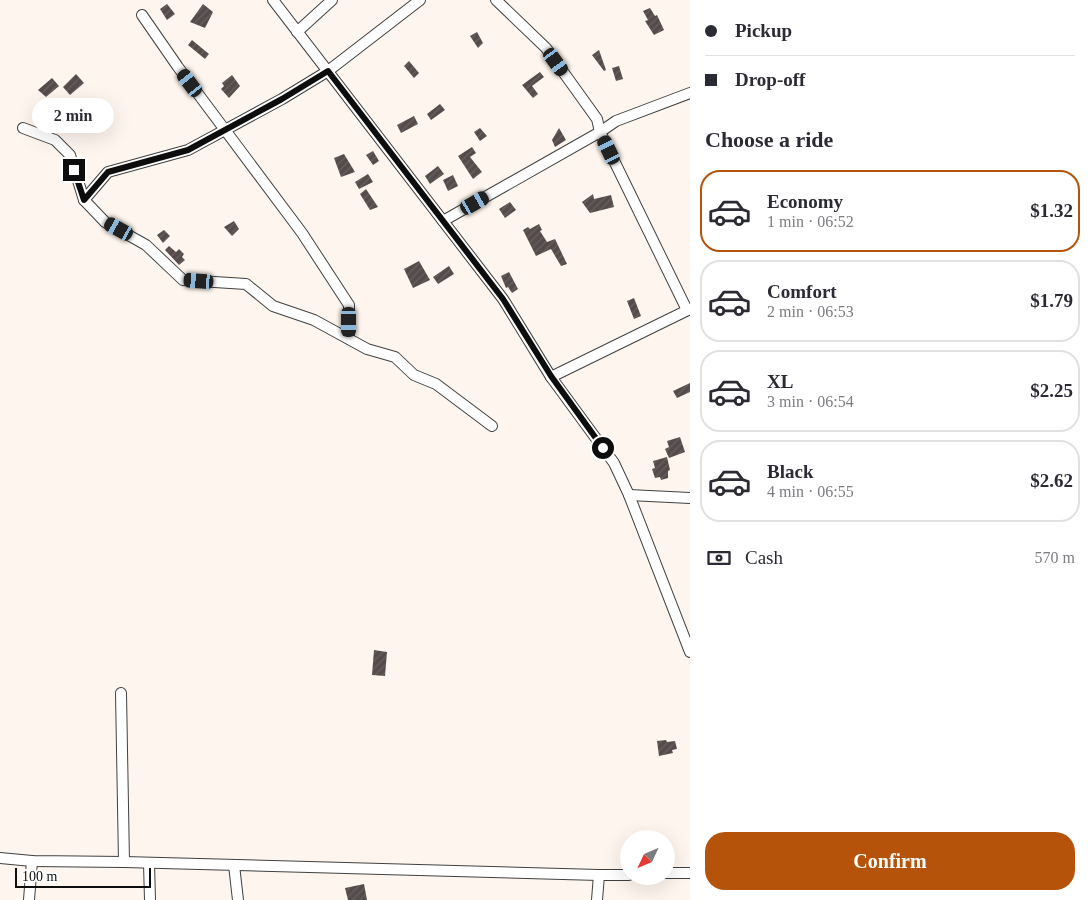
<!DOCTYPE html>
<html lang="en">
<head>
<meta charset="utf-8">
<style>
  :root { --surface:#fff; --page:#f7f7f7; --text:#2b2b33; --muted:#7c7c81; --line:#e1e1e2; --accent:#b45309 }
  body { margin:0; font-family:"Times New Roman",serif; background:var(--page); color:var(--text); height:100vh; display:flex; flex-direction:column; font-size:19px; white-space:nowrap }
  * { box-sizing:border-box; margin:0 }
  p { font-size:16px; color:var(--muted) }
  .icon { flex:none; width:28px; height:28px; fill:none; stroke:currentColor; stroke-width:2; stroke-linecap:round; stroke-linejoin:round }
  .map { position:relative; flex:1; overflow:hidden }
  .panel { display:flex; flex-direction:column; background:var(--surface); width:400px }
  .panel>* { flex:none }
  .banner { display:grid; align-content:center; height:110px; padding:0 15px; background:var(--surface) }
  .needle { width:32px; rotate:226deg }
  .buttons { position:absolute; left:620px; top:830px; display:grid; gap:10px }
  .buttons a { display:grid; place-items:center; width:55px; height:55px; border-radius:50%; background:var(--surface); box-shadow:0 5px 20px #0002; font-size:25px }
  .scale { position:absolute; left:15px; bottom:12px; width:136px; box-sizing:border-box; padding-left:5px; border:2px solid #0d0d0d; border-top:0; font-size:14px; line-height:18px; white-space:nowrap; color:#0d0d0d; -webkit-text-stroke:4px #fff; paint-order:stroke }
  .end { position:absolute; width:22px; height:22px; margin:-11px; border:6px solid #0d0d0d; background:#fff; box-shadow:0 0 0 2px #fff }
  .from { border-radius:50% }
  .bubble { position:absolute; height:35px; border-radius:18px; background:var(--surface); box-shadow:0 5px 20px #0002; font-size:16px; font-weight:700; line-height:35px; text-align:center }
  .car { position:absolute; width:15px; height:30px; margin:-15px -8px; border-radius:6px; box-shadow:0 0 4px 1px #0007; background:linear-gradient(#222 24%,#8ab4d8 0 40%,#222 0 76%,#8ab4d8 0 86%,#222 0) }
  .banner b { display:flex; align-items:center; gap:18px; height:48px; font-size:19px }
  .banner b+b { border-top:1px solid var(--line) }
  .banner i { width:12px; height:12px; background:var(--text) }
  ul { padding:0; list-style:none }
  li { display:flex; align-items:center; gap:15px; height:82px; margin:0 10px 8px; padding:0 5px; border:2px solid var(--line); border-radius:20px }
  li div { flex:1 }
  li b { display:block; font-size:19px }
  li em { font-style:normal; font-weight:700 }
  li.on { border-color:var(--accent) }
  li>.icon { width:45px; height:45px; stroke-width:1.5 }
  h2 { padding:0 15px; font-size:22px; line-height:60px }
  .pay { display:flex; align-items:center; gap:12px; height:55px; padding:0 15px; font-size:19px }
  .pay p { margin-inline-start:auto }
  .action { display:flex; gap:10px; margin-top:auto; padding:10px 15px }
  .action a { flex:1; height:58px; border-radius:20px; background:var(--accent); color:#fff; font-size:20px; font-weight:700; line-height:58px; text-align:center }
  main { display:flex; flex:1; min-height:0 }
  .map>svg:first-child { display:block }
  .building { fill:url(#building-hatch) }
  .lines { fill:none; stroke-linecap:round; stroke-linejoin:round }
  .minor-casing { stroke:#404040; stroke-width:12 }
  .minor { stroke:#fff; stroke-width:10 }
  .route { stroke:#0d0d0d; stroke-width:6 }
</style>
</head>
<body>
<main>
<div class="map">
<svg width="690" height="900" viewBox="0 0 690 900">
  <defs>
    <pattern id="building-hatch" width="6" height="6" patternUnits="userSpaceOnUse" patternTransform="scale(1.25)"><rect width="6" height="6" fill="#554b4a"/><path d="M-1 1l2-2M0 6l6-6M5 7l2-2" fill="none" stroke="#686060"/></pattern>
  </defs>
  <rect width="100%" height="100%" fill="#fef6ee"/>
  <!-- building -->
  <g class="building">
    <path d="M 167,4 L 175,14 L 167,20 L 160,9 Z"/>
    <path d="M 203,4 L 213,12 L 205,28 L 190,22 Z"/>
    <path d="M 650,8 L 655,16 L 657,15 L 664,30 L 654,35 L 645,21 L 648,20 L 643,11 Z"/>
    <path d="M 477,32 L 483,43 L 478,48 L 470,36 Z"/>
    <path d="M 192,40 L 209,54 L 205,59 L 188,45 Z"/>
    <path d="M 599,50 L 606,70 L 604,71 L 592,55 Z"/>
    <path d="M 409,61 L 419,73 L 414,78 L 404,66 Z"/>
    <path d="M 619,66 L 623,79 L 616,81 L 612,68 Z"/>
    <path d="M 540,72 L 544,77 L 532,86 L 538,94 L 533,98 L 522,85 Z"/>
    <path d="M 76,74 L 84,83 L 70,95 L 63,87 Z"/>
    <path d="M 232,75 L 240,86 L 229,98 L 221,89 L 224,86 L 222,83 Z"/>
    <path d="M 52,78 L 59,86 L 46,97 L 38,90 Z"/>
    <path d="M 440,104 L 445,110 L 431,120 L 427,114 Z"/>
    <path d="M 414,116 L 418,124 L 401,133 L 397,125 Z"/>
    <path d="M 480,128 L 487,136 L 480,141 L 474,132 Z"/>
    <path d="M 559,128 L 566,140 L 555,147 L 552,140 Z"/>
    <path d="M 472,147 L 476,153 L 470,157 L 482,172 L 473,179 L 458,156 Z"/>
    <path d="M 373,151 L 379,161 L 373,165 L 366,155 Z"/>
    <path d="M 344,154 L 355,172 L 341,177 L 334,158 Z"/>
    <path d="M 438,166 L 444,174 L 430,184 L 425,176 Z"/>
    <path d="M 368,174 L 373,182 L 359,189 L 355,182 Z"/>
    <path d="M 453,175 L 458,186 L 448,191 L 443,180 Z"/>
    <path d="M 366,189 L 378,207 L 370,210 L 360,194 Z"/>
    <path d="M 593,194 L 594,199 L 611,195 L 614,207 L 590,213 L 582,202 Z"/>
    <path d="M 510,202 L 516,210 L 505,218 L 499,209 Z"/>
    <path d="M 234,221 L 239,229 L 232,236 L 224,227 Z"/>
    <path d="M 539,224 L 542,230 L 540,231 L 547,242 L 555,239 L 567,264 L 561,266 L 551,249 L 536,256 L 523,230 L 528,227 L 530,229 Z"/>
    <path d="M 164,230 L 170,236 L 163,243 L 157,235 Z"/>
    <path d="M 169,246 L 176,252 L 179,249 L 184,254 L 182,257 L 185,260 L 179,265 L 165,250 Z"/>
    <path d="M 419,261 L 430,280 L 413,288 L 404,269 Z"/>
    <path d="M 449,266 L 454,274 L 438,284 L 433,277 Z"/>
    <path d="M 509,272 L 518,289 L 512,293 L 508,287 L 506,288 L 501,276 Z"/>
    <path d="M 634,298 L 641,316 L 634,319 L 627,301 Z"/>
    <path d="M 690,383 L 690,392 L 677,398 L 673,391 Z"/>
    <path d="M 680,437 L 685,452 L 669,458 L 665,449 L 669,447 L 667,441 Z"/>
    <path d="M 667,457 L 670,470 L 668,471 L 668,478 L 661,480 L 660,477 L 655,478 L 652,469 L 655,468 L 653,461 Z"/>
    <path d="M 374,650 L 387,652 L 385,676 L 372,675 Z"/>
    <path d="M 666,740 L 667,742 L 675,741 L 677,749 L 672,750 L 673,753 L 659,756 L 657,741 Z"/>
    <path d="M 364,884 L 367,900 L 348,900 L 345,888 Z"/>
  </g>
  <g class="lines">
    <defs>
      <g id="minor">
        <path d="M 273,0 L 503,299 L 551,377 L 614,463 L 629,495 L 690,652"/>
        <path d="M 496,0 L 546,48 L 597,119 L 600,132 L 687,310"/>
        <path d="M 142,15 L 178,67 L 302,233 L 349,305 L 349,339"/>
        <path d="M 297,32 L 332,0"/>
        <path d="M 23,128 L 55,140 L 70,155 L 84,200 L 105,222 L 146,245 L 183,280 L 246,284 L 273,306 L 314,320 L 367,349 L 395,357 L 414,375 L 436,384 L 492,426"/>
        <path d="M 84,200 L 108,172 L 188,150 L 282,99 L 328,71 L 420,0"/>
        <path d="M 443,221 L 600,132 L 616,121 L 690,93"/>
        <path d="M 551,377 L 690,309"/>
        <path d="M 629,495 L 690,498"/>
        <path d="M 121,693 L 124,862"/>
        <path d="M 0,858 L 32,861 L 124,862 L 599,875 L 629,875"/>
        <path d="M 149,863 L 150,900"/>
        <path d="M 234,865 L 238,900"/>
        <path d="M 666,873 L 690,873"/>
        <path d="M 29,900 L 32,861"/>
        <path d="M 597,900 L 599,875"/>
      </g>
    </defs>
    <!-- minor casing -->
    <use href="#minor" class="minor-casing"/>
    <!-- minor -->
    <use href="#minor" class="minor"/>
  </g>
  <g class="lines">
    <!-- route -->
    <path class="route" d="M 74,170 L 84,200 L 108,172 L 188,150 L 282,99 L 328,71 L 503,299 L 551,376 L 603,448"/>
  </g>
</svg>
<div class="buttons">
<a><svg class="needle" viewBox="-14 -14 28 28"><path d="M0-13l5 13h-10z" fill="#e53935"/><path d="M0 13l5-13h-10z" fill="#7c7c81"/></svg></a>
</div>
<div class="scale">100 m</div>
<i class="end from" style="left:603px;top:448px"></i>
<i class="end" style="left:74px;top:170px"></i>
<div class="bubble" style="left:32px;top:98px;width:82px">2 min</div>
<i class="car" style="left:556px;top:62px;rotate:144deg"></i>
<i class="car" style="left:190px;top:83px;rotate:323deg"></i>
<i class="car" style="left:609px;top:150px;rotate:334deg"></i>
<i class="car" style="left:475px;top:203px;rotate:60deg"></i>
<i class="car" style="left:119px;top:229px;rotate:299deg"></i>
<i class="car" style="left:199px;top:281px;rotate:274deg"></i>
<i class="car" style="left:349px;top:322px;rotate:180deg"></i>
</div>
<section class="panel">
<div class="banner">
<b><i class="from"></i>Pickup</b>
<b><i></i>Drop-off</b>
</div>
<h2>Choose a ride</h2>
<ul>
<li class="on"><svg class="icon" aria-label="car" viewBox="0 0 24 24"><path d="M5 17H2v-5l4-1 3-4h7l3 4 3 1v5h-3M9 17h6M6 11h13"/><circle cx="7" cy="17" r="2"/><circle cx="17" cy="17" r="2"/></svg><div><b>Economy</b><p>1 min · 06:52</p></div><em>$1.32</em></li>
<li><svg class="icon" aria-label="car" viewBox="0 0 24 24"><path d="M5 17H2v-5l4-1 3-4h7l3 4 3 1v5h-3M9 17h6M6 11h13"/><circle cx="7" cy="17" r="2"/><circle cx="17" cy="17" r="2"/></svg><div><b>Comfort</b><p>2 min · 06:53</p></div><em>$1.79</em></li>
<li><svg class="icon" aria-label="car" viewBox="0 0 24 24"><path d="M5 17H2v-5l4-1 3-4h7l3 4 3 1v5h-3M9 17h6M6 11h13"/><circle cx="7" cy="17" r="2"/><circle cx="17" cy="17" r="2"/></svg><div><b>XL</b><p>3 min · 06:54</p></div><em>$2.25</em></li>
<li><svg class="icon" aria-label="car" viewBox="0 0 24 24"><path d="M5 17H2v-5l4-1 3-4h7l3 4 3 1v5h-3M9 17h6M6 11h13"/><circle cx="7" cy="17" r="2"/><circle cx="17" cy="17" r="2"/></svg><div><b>Black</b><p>4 min · 06:55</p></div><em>$2.62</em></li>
</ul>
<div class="pay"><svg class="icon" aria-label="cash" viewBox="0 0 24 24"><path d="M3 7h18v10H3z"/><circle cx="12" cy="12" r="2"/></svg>Cash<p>570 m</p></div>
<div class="action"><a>Confirm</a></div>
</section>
</main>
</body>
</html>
